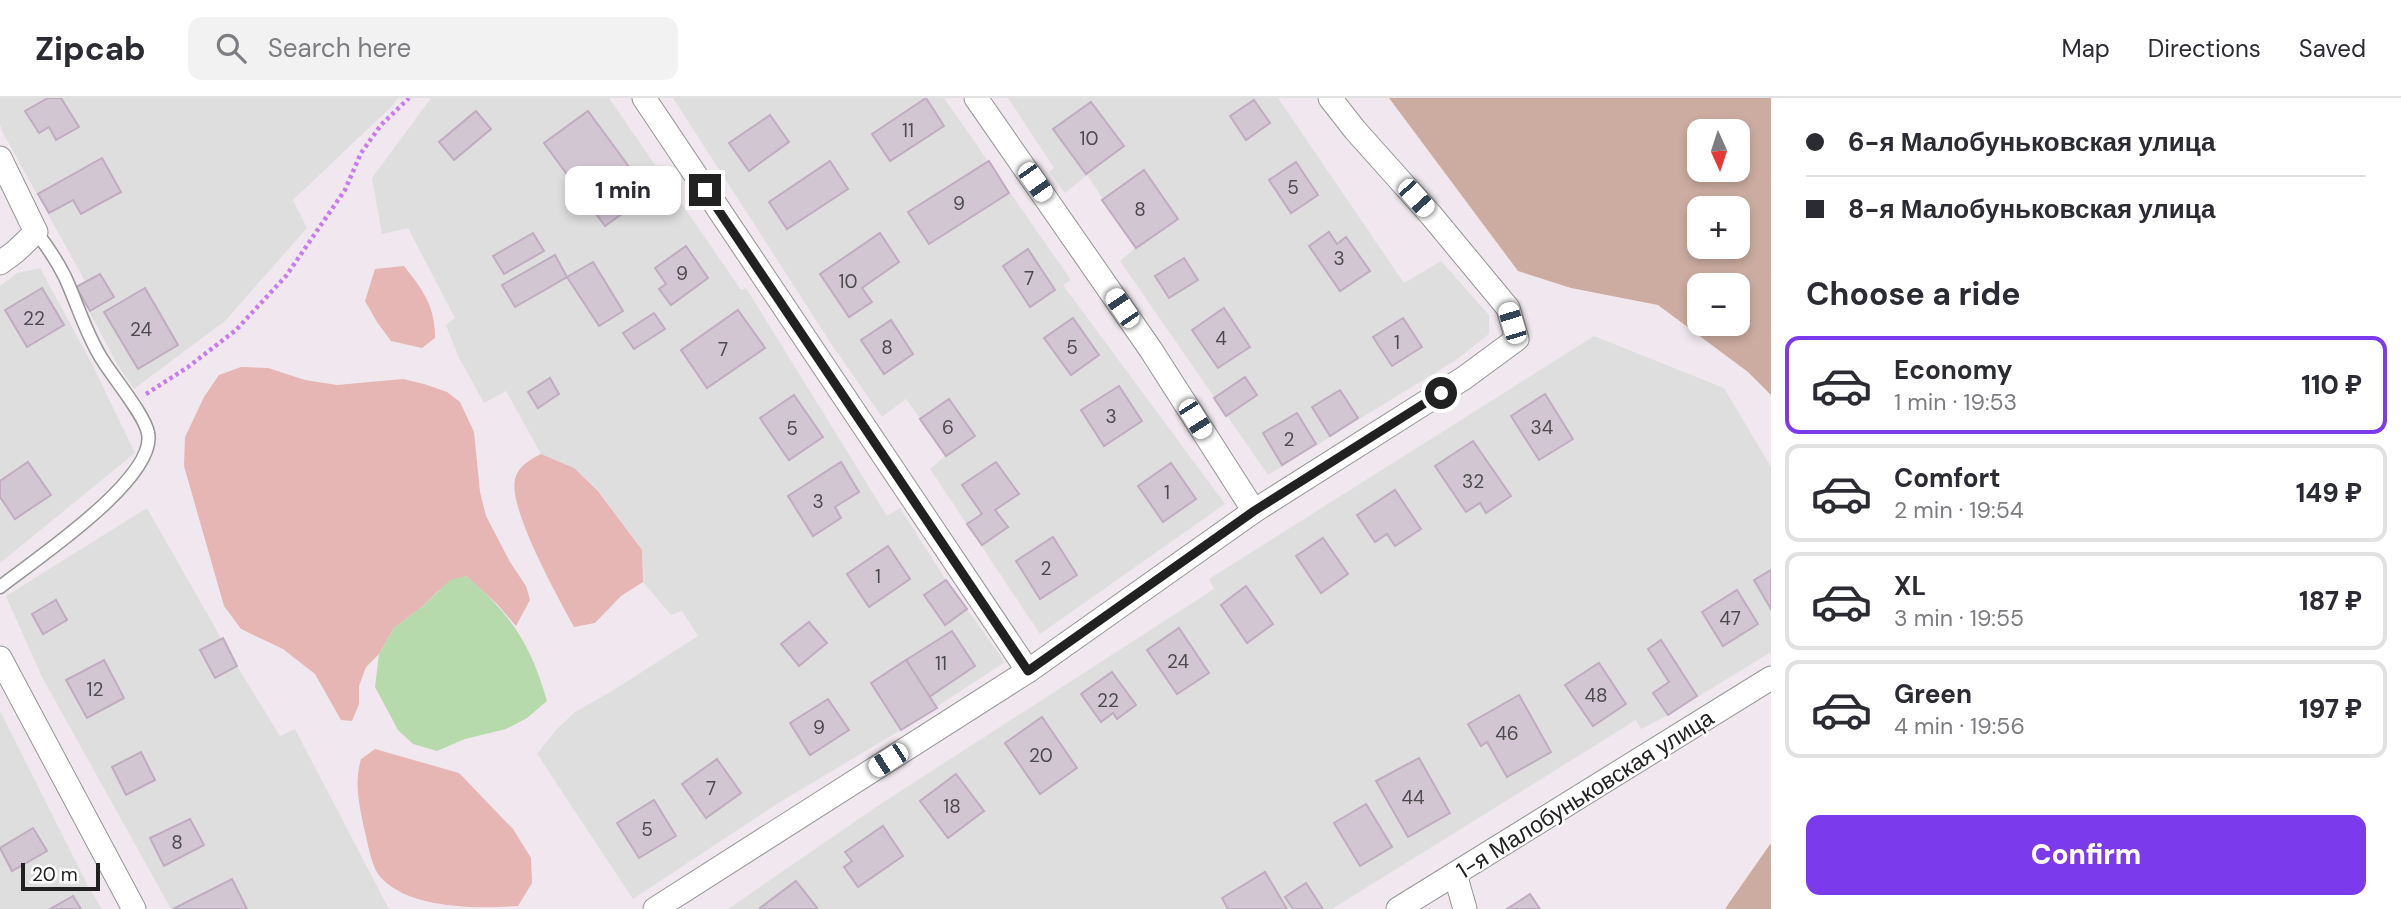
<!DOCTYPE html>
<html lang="en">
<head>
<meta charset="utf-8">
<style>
  :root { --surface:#fff; --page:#f2f2f3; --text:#2b2b33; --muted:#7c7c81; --line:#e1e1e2; --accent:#7c3aed }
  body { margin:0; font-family:"DM Sans",sans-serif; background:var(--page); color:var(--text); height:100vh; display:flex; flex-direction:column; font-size:26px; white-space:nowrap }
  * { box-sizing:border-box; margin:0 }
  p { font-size:23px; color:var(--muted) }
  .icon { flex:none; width:38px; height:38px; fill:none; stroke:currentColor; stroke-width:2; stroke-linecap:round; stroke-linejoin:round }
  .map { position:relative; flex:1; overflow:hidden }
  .drawer { display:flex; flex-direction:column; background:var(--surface); width:630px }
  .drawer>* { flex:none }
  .hud { display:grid; align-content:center; height:154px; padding:0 35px; background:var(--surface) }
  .needle { width:46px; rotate:177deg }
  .controls { position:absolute; left:1687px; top:21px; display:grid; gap:14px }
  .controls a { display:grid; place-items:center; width:63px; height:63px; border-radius:14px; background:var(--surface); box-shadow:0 4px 10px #0003; font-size:35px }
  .scale { position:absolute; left:21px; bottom:18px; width:79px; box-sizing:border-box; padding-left:7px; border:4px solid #212121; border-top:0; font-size:19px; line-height:24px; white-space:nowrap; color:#212121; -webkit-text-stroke:5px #fff; paint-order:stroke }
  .end { position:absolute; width:32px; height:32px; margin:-16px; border:9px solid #212121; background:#fff; box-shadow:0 0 0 4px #fff }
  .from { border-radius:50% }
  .bubble { position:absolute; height:49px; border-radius:14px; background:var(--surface); box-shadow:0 4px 10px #0003; font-size:23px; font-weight:800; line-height:49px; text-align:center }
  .car { position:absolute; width:21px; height:42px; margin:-21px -10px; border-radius:9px; box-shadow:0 0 5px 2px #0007; background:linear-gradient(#fff 24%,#345 0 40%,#fff 0 76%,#345 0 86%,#fff 0) }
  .hud b { display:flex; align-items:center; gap:24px; height:66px; font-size:26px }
  .hud b+b { border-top:2px solid var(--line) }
  .hud i { width:18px; height:18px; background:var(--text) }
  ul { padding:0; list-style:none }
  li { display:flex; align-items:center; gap:21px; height:98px; margin:0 14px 10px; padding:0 21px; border:4px solid var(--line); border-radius:14px }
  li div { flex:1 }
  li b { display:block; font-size:26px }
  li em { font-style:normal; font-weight:800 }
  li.selected { border-color:var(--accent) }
  li>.icon { width:63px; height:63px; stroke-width:1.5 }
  h2 { padding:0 35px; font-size:32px; line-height:84px }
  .button { display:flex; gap:14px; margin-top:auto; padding:14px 35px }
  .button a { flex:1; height:80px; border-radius:14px; background:var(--accent); color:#fff; font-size:28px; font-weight:800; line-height:80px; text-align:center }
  header { display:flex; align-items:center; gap:42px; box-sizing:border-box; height:98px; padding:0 35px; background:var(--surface); border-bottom:2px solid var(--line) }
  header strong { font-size:33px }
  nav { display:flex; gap:38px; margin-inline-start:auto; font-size:24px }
  .search { width:490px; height:63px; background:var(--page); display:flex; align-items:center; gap:18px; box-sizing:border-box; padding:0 24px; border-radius:14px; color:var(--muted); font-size:26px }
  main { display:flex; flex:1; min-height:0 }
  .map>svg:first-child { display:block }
  .residential { fill:#dedede }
  .grass { fill:#e5b6b3 }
  .forest { fill:#ccaca0; fill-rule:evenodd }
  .water { fill:#b6daac }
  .building { fill:#d2c6d2; stroke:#c1abc1; stroke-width:2 }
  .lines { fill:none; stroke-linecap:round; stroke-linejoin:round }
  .lane-casing { stroke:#959595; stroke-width:15 }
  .street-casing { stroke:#959595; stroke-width:25 }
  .path { stroke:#c87bee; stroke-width:4.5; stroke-dasharray:3.5 3.5; stroke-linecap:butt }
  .lane { stroke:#fff; stroke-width:12 }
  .street { stroke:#fff; stroke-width:23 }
  .route { stroke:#212121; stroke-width:9 }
  .labels { text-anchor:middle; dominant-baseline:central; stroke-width:5; stroke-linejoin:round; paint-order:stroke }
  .number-label { font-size:19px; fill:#4d4a4d }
  .street-label { font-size:23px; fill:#212121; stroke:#fff }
</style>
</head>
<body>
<header>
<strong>Zipcab</strong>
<div class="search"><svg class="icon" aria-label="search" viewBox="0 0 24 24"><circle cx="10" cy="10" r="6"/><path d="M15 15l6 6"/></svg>Search here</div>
<nav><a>Map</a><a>Directions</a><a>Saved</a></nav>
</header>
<main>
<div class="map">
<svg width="1771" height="811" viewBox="0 0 1771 811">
  <rect width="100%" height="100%" fill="#f0e8ee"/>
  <!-- residential -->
  <g class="residential">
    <path d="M 0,0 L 398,0 L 392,8 L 293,102 L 307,130 L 225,223 L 134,291 L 117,266 L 76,189 L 85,183 L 3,35 L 0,27 Z"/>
    <path d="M 431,0 L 609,0 L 741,192 L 746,190 L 887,418 L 900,410 L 946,482 L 1005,564 L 901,632 L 780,704 L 633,801 L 537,656 L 555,633 L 575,614 L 612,593 L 698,538 L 682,513 L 671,517 L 643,484 L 642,452 L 598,392 L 574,370 L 541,356 L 506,293 L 484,305 L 458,258 L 446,227 L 455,220 L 408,130 L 382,136 L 372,80 Z"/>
    <path d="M 673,0 L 944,0 L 1071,182 L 1063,187 L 1225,406 L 1040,536 L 930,371 L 946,357 L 906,301 L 882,319 L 832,247 Z"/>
    <path d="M 1008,0 L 1278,0 L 1404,185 L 1441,163 L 1489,217 L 1489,236 L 1456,262 L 1268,377 L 1120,163 L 1135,150 L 1087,77 L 1065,95 L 1049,74 L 1054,70 Z"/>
    <path d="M 40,170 L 92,266 L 135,355 L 0,465 L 0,188 L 17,175 Z"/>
    <path d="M 1594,238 L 1724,290 L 1771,369 L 1771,554 L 1668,617 L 1641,631 L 1636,622 L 1332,811 L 728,811 L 882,705 L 1214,491 L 1209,481 Z"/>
    <path d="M 147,410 L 237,568 L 280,638 L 295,631 L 389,811 L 171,811 L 42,579 L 6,498 Z"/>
    <path d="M 0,613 L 89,790 L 102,811 L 0,811 Z"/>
  </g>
  <!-- grass -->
  <g class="grass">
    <path d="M 404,168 C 423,192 435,208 435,240 L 422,250 L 391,243 L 377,224 L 365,203 L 375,171 Z"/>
    <path d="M 241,269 L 268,270 L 305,282 L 337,287 L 403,281 L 424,286 L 447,294 L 460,304 L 474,334 L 480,394 L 486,418 L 510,464 L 526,488 L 530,502 L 516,528 L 497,506 L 466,478 L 438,493 L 423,508 L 394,530 L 379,556 L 366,569 L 359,588 L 359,606 L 352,623 L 341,622 L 315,576 L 283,551 L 241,531 L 224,508 L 184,368 L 185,339 L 204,299 L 219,277 Z"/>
    <path d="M 541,356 L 574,370 L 598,393 L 642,452 L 643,484 L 621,498 L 595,525 L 574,529 C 559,501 508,411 515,381 C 518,368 531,361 541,356 Z"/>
    <path d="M 375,651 L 459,675 L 513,731 L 531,760 L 532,785 L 518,808 C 476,811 404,811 378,776 C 370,763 368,745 364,730 C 359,705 354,686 361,661 Z"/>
  </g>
  <!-- forest -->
  <g class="forest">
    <path d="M 1389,0 L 1771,0 L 1771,297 L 1748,274 L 1658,207 L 1571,190 L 1518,173 ZM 1699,33 L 1738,33 L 1738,72 L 1699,72 ZM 1699,110 L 1738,110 L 1738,149 L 1699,149 ZM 1699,187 L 1738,187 L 1738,226 L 1699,226 Z"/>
    <path d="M 1771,745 L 1771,811 L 1725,811 L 1729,805 Z"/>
  </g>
  <!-- water -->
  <path class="water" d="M 466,478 C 511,516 531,547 547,603 L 527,620 L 506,631 L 465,641 L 437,653 L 413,646 L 398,632 L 375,589 L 379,556 L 394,530 L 423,508 L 450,482 Z"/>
  <!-- building -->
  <g class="building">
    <path d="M 48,0 L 61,0 L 79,29 L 56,42 L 49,29 L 39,35 L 25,13 Z"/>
    <path d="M 926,0 L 944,28 L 890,63 L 872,36 Z"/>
    <path d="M 1254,2 L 1270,25 L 1246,42 L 1230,18 Z"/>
    <path d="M 1091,4 L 1124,48 L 1086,76 L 1053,31 Z"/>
    <path d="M 476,13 L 491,31 L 454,62 L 439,44 Z"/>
    <path d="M 588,13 L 649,96 L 605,128 L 544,45 Z"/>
    <path d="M 770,17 L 789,44 L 749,73 L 729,45 Z"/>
    <path d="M 102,60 L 121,94 L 81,116 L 73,102 L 49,115 L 38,96 Z"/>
    <path d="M 830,63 L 848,91 L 787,131 L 769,104 Z"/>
    <path d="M 989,63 L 1009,95 L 929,146 L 908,114 Z"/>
    <path d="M 1296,64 L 1318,97 L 1291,115 L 1269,82 Z"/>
    <path d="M 1144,72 L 1178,121 L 1136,150 L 1102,102 Z"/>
    <path d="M 1329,134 L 1337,146 L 1346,139 L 1370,173 L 1340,193 L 1309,148 Z"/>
    <path d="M 533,135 L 544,153 L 504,176 L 493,158 Z"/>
    <path d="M 880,135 L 899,164 L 862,190 L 872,204 L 849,219 L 820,176 Z"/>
    <path d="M 686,148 L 708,180 L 671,207 L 659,191 L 666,186 L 655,170 Z"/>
    <path d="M 1028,151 L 1055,192 L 1030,209 L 1003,168 Z"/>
    <path d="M 555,157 L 567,179 L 515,209 L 502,187 Z"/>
    <path d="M 1184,160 L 1198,182 L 1169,200 L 1155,178 Z"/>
    <path d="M 593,164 L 623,213 L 599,228 L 567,179 Z"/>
    <path d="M 100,176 L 114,199 L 90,213 L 76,189 Z"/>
    <path d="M 42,190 L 64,227 L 27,249 L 5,212 Z"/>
    <path d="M 145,190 L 178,247 L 138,271 L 104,214 Z"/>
    <path d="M 1224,210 L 1250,249 L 1218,270 L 1192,232 Z"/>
    <path d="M 738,212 L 765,250 L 707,290 L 681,252 Z"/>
    <path d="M 654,215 L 665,231 L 634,251 L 623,235 Z"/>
    <path d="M 1073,220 L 1099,257 L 1071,277 L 1044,240 Z"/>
    <path d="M 1403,220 L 1422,249 L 1392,268 L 1373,239 Z"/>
    <path d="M 891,222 L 913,256 L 884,276 L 861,242 Z"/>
    <path d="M 1245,279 L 1257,297 L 1226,318 L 1214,300 Z"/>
    <path d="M 550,280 L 559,296 L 538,310 L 528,294 Z"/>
    <path d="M 1119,288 L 1142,323 L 1104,348 L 1081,312 Z"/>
    <path d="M 1340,292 L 1358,320 L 1330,338 L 1312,309 Z"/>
    <path d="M 1545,296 L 1573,341 L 1539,362 L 1511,318 Z"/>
    <path d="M 794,297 L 823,339 L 789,362 L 760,320 Z"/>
    <path d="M 949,301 L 975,338 L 946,358 L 920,321 Z"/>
    <path d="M 1297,315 L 1316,346 L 1282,367 L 1263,335 Z"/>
    <path d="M 1473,343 L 1511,398 L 1486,415 L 1480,405 L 1466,414 L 1435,368 Z"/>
    <path d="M 28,364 L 51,397 L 15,421 L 0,399 L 0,383 Z"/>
    <path d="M 841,364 L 859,394 L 835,409 L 841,420 L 813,438 L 788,398 Z"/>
    <path d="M 996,364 L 1019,396 L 995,412 L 1008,429 L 982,447 L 967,426 L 982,416 L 962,387 Z"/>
    <path d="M 1171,365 L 1196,401 L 1163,424 L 1138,388 Z"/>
    <path d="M 1395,392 L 1421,431 L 1395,448 L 1387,436 L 1375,444 L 1357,417 Z"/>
    <path d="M 1053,439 L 1077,477 L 1040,501 L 1016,463 Z"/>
    <path d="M 1323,440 L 1348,476 L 1321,495 L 1296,458 Z"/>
    <path d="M 888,448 L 910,481 L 869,509 L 847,476 Z"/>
    <path d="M 1771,472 L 1771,511 L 1754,482 Z"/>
    <path d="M 946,482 L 967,511 L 945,527 L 924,497 Z"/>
    <path d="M 1246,488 L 1273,526 L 1247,545 L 1221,507 Z"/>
    <path d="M 1737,492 L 1758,526 L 1723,548 L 1702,514 Z"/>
    <path d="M 56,502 L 67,522 L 43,536 L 32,516 Z"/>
    <path d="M 809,524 L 827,545 L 799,568 L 781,546 Z"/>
    <path d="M 1179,530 L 1209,575 L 1177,596 L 1147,552 Z"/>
    <path d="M 952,533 L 975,568 L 929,599 L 906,562 Z"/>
    <path d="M 223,540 L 237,568 L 215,580 L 200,552 Z"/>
    <path d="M 1661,542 L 1697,598 L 1668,617 L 1653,595 L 1669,584 L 1648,551 Z"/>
    <path d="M 104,562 L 124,600 L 87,620 L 66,582 Z"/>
    <path d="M 906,562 L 937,610 L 901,632 L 871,585 Z"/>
    <path d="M 1599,565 L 1626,606 L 1593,628 L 1565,587 Z"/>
    <path d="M 1112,574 L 1136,607 L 1117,621 L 1113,615 L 1101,624 L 1081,596 Z"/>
    <path d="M 1519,597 L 1551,654 L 1507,679 L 1487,644 L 1481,648 L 1468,626 Z"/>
    <path d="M 828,601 L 849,632 L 810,657 L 790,625 Z"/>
    <path d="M 1042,619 L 1077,670 L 1040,696 L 1005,645 Z"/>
    <path d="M 141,654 L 155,682 L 126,697 L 112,669 Z"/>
    <path d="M 1419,660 L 1450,715 L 1408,739 L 1376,683 Z"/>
    <path d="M 717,661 L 741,695 L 706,720 L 682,686 Z"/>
    <path d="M 956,676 L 984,713 L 948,740 L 920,703 Z"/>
    <path d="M 654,702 L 676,738 L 639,760 L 617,725 Z"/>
    <path d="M 1366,706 L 1392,749 L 1360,768 L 1334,725 Z"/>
    <path d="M 190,721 L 204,747 L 164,768 L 150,740 Z"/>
    <path d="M 883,728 L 903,758 L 858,789 L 844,769 L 852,763 L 845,754 Z"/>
    <path d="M 33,730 L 47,753 L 12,773 L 0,750 Z"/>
    <path d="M 1265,774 L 1287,811 L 1228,811 L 1222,800 Z"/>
    <path d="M 232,781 L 247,811 L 173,811 Z"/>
    <path d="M 796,783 L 818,811 L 761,811 L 760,810 Z"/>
    <path d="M 1306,785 L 1323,811 L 1293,811 L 1285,799 Z"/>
    <path d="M 1530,796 L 1540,811 L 1507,811 Z"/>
    <path d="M 73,798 L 81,811 L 50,811 Z"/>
  </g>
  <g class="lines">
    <defs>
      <path id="lane" d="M 0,489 C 33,463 158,380 148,335 C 145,317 111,277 100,258 C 85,233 77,205 65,179 C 57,163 47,148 36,134"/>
      <g id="street">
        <path d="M 644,0 L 1028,573 L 1254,413 L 1464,280 L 1517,241 L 1508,210 L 1431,117 L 1355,32 L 1330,0"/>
        <path d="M 976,0 L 1151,252 L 1254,413"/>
        <path d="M 0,60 L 36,134 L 15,154 L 0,165"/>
        <path d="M 0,560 L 134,811"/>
        <path d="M 1455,776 L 1465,811"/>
        <path d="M 655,811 L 1028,573"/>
        <path d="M 1398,811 L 1771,580"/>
      </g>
    </defs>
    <!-- lane casing -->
    <use href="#lane" class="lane-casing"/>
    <!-- street casing -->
    <use href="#street" class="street-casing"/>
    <!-- path -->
    <path class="path" d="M 146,296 L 188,269 L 236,232 L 286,178 L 345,92 L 361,55 L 381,27 L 409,0"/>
    <!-- lane -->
    <use href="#lane" class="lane"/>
    <!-- street -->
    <use href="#street" class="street"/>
  </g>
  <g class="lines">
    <!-- route -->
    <path class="route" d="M 705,92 L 1028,573 L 1254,413 L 1441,295"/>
  </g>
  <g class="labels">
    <!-- number labels -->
    <g class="number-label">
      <text x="908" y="32">11</text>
      <text x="1089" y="40">10</text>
      <text x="1293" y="89">5</text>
      <text x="959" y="105">9</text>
      <text x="1140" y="111">8</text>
      <text x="1339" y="160">3</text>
      <text x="682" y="175">9</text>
      <text x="1029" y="180">7</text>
      <text x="848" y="183">10</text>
      <text x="34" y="220">22</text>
      <text x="141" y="231">24</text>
      <text x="1221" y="240">4</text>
      <text x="1397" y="244">1</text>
      <text x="887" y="249">8</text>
      <text x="1072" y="249">5</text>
      <text x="723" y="251">7</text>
      <text x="1111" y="318">3</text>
      <text x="948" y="329">6</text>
      <text x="1542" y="329">34</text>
      <text x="792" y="330">5</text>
      <text x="1289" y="341">2</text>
      <text x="1473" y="383">32</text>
      <text x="1167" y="394">1</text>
      <text x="818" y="403">3</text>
      <text x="1046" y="470">2</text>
      <text x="878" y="478">1</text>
      <text x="1730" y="520">47</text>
      <text x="1178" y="563">24</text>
      <text x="941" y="565">11</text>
      <text x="95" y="591">12</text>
      <text x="1596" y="597">48</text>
      <text x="1108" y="602">22</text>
      <text x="819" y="629">9</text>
      <text x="1507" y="635">46</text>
      <text x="1041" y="657">20</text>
      <text x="711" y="690">7</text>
      <text x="1413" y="699">44</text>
      <text x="952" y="708">18</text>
      <text x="647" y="731">5</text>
      <text x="177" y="744">8</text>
    </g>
    <!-- street labels -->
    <g class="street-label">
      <text transform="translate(1585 696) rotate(-32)">1-я Малобуньковская улица</text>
    </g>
  </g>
</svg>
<div class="controls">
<a><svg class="needle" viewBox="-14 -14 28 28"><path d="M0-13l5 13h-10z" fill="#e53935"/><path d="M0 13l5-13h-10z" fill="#7c7c81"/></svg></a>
<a>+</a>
<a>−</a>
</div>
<div class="scale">20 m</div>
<i class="end from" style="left:1441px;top:295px"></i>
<i class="end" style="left:705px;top:92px"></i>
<div class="bubble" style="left:565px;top:68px;width:116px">1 min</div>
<i class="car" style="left:1035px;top:84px;rotate:145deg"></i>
<i class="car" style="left:1416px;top:100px;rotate:138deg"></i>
<i class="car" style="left:1122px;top:210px;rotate:326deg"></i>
<i class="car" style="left:1512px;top:225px;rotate:343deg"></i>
<i class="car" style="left:1195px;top:321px;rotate:148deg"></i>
<i class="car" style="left:888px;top:662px;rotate:237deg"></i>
</div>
<section class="drawer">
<div class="hud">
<b><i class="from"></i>6-я Малобуньковская улица</b>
<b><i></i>8-я Малобуньковская улица</b>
</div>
<h2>Choose a ride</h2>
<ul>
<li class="selected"><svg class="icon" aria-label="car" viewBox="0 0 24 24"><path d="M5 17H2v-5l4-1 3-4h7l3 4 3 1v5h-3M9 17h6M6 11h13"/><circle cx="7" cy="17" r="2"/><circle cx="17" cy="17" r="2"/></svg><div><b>Economy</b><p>1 min · 19:53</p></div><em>110 ₽</em></li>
<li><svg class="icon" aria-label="car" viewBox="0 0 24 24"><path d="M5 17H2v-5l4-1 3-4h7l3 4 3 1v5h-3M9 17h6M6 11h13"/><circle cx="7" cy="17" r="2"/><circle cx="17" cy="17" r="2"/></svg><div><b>Comfort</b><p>2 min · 19:54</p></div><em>149 ₽</em></li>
<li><svg class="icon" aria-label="car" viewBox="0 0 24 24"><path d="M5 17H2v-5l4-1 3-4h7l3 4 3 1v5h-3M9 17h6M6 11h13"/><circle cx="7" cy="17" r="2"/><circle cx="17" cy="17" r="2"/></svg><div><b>XL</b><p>3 min · 19:55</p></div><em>187 ₽</em></li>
<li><svg class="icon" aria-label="car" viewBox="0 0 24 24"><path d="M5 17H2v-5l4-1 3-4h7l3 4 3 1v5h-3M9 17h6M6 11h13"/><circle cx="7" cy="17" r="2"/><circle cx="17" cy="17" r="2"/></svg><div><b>Green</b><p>4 min · 19:56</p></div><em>197 ₽</em></li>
</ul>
<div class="button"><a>Confirm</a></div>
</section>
</main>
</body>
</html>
